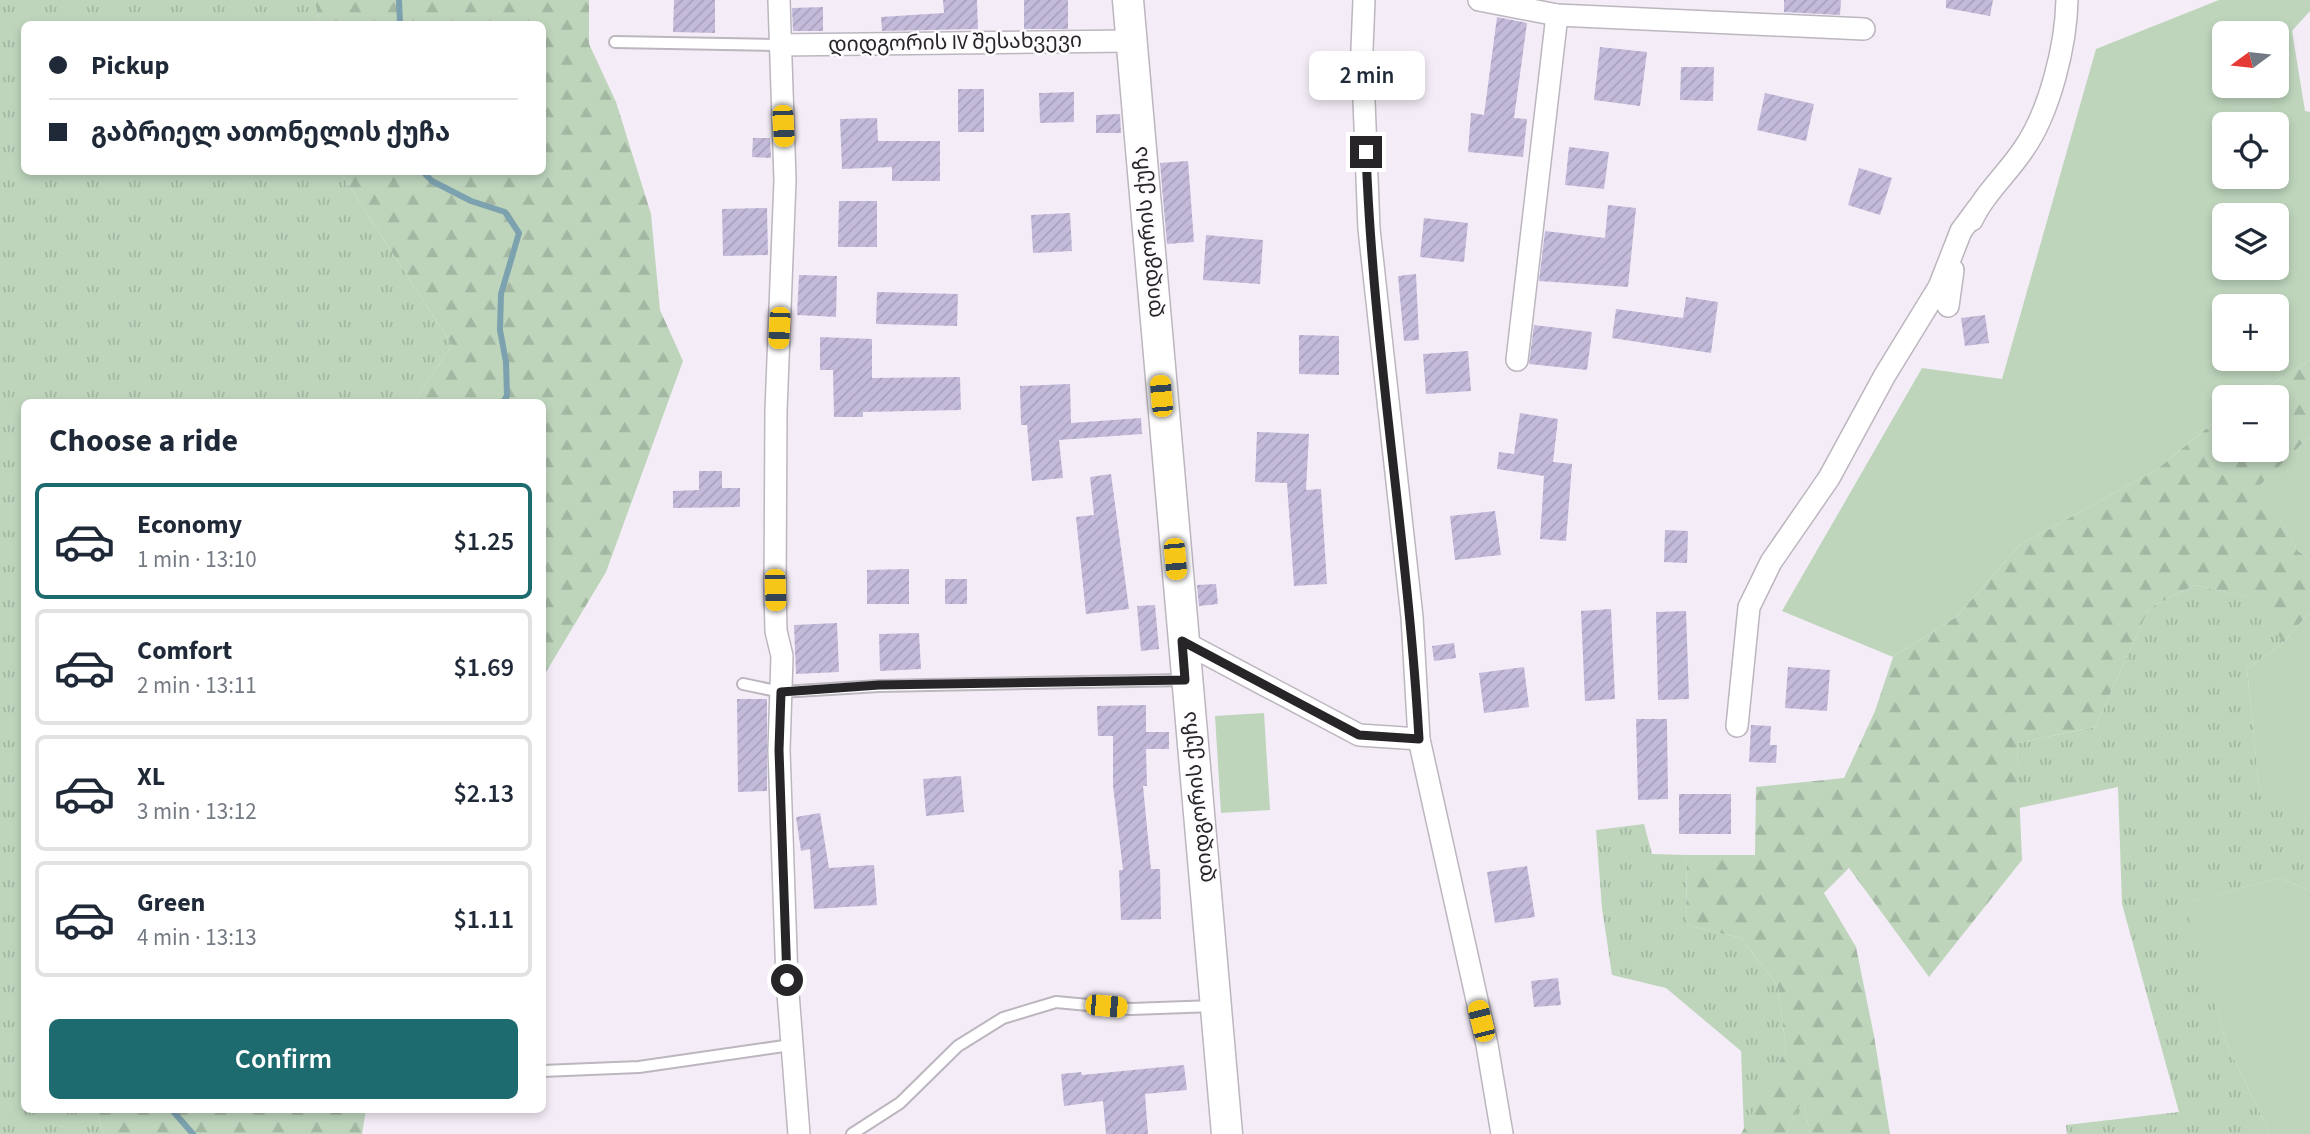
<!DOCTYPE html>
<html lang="en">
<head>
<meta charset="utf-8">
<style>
  :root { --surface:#fff; --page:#f6f6f7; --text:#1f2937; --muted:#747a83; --line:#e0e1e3; --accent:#1e6b6f }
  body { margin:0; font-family:"Source Sans 3","Noto Sans Georgian",sans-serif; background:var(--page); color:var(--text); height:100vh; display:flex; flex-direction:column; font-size:26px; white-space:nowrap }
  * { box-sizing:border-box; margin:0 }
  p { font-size:23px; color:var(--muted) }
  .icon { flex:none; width:38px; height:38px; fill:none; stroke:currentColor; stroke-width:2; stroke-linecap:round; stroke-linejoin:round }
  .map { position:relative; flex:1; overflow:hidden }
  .sheet { position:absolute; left:21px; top:399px; width:525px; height:714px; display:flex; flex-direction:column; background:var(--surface); border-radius:10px; box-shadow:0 4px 10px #0003 }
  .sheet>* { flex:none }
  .guide { position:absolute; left:21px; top:21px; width:525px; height:154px; border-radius:10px; box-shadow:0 4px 10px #0003; display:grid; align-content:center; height:154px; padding:0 28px; background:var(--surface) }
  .needle { width:46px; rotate:255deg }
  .fabs { position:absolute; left:2212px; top:21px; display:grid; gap:14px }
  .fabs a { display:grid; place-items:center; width:77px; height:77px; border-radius:10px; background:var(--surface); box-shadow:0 4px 10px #0003; font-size:35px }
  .end { position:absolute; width:32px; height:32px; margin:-16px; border:9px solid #282529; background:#fff; box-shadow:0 0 0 4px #fff }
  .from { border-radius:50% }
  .bubble { position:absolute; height:49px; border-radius:10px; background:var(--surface); box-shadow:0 4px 10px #0003; font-size:23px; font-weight:600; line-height:49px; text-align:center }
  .car { position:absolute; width:21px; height:42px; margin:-21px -10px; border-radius:9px; box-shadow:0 0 5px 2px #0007; background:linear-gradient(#f5c518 24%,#345 0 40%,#f5c518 0 76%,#345 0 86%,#f5c518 0) }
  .guide b { display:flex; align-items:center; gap:24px; height:66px; font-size:26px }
  .guide b+b { border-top:2px solid var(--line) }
  .guide i { width:18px; height:18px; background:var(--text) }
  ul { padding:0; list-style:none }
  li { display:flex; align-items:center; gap:21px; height:116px; margin:0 14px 10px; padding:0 14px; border:4px solid var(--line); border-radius:10px }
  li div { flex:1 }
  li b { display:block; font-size:26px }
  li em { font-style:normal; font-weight:600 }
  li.selected { border-color:var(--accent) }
  li>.icon { width:63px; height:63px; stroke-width:1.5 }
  h2 { padding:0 28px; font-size:32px; line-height:84px }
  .action { display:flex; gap:14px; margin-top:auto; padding:14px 28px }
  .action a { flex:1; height:80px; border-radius:10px; background:var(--accent); color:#fff; font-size:28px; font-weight:600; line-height:80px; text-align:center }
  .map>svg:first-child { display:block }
  .grass { fill:url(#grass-tufts) }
  .forest { fill:url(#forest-firs) }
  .garden { fill:#bed5bc; fill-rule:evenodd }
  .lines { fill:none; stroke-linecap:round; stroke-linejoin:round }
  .stream { stroke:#7ca1af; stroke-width:6 }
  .building { fill:url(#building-hatch) }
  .lane-casing { stroke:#bcb6bf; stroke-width:14 }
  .street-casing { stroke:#bcb6bf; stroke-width:24 }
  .secondary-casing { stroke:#bcb6bf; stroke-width:33 }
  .lane { stroke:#fff; stroke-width:10 }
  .street { stroke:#fff; stroke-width:21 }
  .secondary { stroke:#fff; stroke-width:30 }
  .route { stroke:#282529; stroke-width:9 }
  .labels { text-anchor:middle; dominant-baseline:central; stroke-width:5; stroke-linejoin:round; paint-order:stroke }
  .street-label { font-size:21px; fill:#282529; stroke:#fefcfe }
</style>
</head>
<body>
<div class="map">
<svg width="2310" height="1134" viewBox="0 0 2310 1134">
  <defs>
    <pattern id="grass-tufts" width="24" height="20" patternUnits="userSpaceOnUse" patternTransform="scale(1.75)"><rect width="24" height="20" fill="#bed5bc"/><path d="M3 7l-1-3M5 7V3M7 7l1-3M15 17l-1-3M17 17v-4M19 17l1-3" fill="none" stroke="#a3b7a2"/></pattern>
    <pattern id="forest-firs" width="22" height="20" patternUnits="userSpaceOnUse" patternTransform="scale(1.75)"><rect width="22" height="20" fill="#bed5bc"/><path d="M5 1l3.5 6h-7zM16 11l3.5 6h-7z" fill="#a3b7a2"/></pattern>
    <pattern id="building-hatch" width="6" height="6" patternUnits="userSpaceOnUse" patternTransform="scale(1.75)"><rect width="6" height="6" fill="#c4bbdb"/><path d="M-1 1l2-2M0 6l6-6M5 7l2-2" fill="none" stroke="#a8a1bc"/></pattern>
  </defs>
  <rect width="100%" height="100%" fill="#f4edf7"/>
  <!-- grass -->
  <g class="grass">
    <path d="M 0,0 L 315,0 L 319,24 L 24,24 L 24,172 L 340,172 L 452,345 L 414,402 L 24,402 L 24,1110 L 97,1110 L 103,1134 L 0,1134 Z"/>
    <path d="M 2195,585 L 2258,599 L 2283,643 L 2247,669 L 2260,795 L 2310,825 L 2310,891 L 2280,878 L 2185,903 L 2226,1042 L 2270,1134 L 2067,1134 L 2066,1125 L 2179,1112 L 2122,904 L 2118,787 L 2019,808 L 2017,743 L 2095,727 L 2149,608 Z"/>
    <path d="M 1644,824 L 1652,854 L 1687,855 L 1686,925 L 1741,938 L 1778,986 L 1786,1049 L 1744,1130 L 1741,1051 L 1666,988 L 1612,975 L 1602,908 L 1596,830 Z"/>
    <path d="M 1803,1098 L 1810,1134 L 1786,1134 Z"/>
  </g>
  <!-- forest -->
  <g class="forest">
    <path d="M 315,0 L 589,0 L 589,44 L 616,102 L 651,214 L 660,310 L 683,361 L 606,572 L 543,677 L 542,402 L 414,402 L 452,345 L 340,172 L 542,172 L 542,24 L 319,24 Z"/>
    <path d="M 2310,360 L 2310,436 L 2261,485 L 2298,551 L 2310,559 L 2310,612 L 2283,643 L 2257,599 L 2195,585 L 2149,608 L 2095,727 L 2017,743 L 2022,860 L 1929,977 L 1849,868 L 1824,893 L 1856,947 L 1874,1036 L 1890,1134 L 1810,1134 L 1803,1099 L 1786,1134 L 1741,1134 L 1786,1049 L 1778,986 L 1741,938 L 1686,925 L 1687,855 L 1755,855 L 1756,787 L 1844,778 L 1875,711 L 1893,657 L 1956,617 L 2020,545 L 2156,470 L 2224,414 L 2224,450 L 2277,450 L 2277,397 L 2252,397 Z"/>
    <path d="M 97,1110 L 366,1110 L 362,1134 L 103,1134 Z"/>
  </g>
  <!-- garden -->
  <g class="garden">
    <path d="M 2219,0 L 2310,0 L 2310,11 L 2292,31 L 2305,111 L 2310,112 L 2310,360 L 2252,397 L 2224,397 L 2224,414 L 2156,470 L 2020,545 L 1956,617 L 1893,657 L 1782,611 L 1922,368 L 2002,379 L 2096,49 ZM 2224,33 L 2277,33 L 2277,86 L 2224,86 ZM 2224,124 L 2277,124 L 2277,177 L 2224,177 ZM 2224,215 L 2277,215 L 2277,268 L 2224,268 ZM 2224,306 L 2277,306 L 2277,359 L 2224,359 Z"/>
    <path d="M 2310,436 L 2310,559 L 2298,551 L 2260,485 Z"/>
    <path d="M 2310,612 L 2310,825 L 2260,796 L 2247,669 L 2283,643 Z"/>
    <path d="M 1264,713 L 1270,810 L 1221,813 L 1215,716 Z"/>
    <path d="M 2280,878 L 2310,891 L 2310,1134 L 2270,1134 L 2226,1042 L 2184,903 Z"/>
  </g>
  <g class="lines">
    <!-- stream -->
    <g class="stream">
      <path d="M 399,0 L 400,24"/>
      <path d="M 423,172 L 432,181 L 471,201 L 505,212 L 519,233 L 501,294 L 500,330 L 506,362 L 507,396 L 503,402"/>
      <path d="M 172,1110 L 193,1134"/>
    </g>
  </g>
  <!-- building -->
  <g class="building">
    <path d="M 674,0 L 715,0 L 715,33 L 673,32 Z"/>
    <path d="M 943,0 L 977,0 L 978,29 L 882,31 L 881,17 L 944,13 Z"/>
    <rect x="1024" y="0" width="44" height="29"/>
    <path d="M 1784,0 L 1841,0 L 1840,15 L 1784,12 Z"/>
    <path d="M 1946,0 L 1993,0 L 1990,16 L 1946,8 Z"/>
    <path d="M 823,7 L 823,31 L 793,31 L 792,8 Z"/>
    <path d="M 1497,17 L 1527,23 L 1514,118 L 1527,119 L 1523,157 L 1468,152 L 1471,113 L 1484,115 Z"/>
    <path d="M 1600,47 L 1647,52 L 1640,106 L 1594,100 Z"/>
    <path d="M 1681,67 L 1714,67 L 1713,101 L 1680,100 Z"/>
    <rect x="958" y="89" width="26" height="43"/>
    <path d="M 1074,92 L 1074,122 L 1040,123 L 1039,93 Z"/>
    <path d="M 1765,93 L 1814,104 L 1806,141 L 1757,130 Z"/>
    <path d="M 1120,114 L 1121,133 L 1096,133 L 1096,115 Z"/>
    <path d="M 877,118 L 878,141 L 940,141 L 940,181 L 892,181 L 892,167 L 842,169 L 840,119 Z"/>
    <path d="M 753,138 L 770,138 L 771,158 L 752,157 Z"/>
    <path d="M 1569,147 L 1609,152 L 1604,189 L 1565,185 Z"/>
    <path d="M 1188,161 L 1194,242 L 1167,244 L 1160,163 Z"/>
    <path d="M 1859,168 L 1892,178 L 1880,215 L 1848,205 Z"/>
    <path d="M 839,201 L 877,201 L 877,247 L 838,247 Z"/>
    <path d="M 1608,205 L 1636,208 L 1628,287 L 1539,281 L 1545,231 L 1605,238 Z"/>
    <path d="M 767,208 L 768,255 L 723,256 L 722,209 Z"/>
    <path d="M 1070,213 L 1072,251 L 1033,253 L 1031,215 Z"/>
    <path d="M 1424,218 L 1468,223 L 1464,262 L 1420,257 Z"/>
    <path d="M 1206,235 L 1263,240 L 1260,284 L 1203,280 Z"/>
    <path d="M 1416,274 L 1419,340 L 1404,341 L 1398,276 Z"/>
    <path d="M 799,275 L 837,276 L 836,317 L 797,315 Z"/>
    <path d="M 877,292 L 958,294 L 957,326 L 876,324 Z"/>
    <path d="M 1686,297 L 1718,302 L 1711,353 L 1612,338 L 1616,309 L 1683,318 Z"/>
    <path d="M 1985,315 L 1989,343 L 1965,346 L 1961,318 Z"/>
    <path d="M 1534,325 L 1592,332 L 1587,370 L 1529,364 Z"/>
    <path d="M 1299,335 L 1339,336 L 1339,375 L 1299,374 Z"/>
    <path d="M 820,337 L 872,339 L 872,378 L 960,377 L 961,410 L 863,412 L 863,417 L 834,417 L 833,370 L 820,370 Z"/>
    <path d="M 1468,351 L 1471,391 L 1426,394 L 1423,354 Z"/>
    <path d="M 1070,384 L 1071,423 L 1141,418 L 1142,434 L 1059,440 L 1063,478 L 1032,481 L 1027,425 L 1021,425 L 1020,386 Z"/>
    <path d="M 1520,413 L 1558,419 L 1553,462 L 1572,464 L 1566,541 L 1540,539 L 1544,476 L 1497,469 L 1499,452 L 1514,454 Z"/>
    <path d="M 1257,432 L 1309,434 L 1306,490 L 1321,489 L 1327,584 L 1294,586 L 1287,483 L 1255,482 Z"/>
    <path d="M 699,471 L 722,471 L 722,488 L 740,488 L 740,507 L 673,508 L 673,491 L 699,490 Z"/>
    <path d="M 1111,474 L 1129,609 L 1086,614 L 1076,517 L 1094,515 L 1090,477 Z"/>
    <path d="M 1495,511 L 1501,555 L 1455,560 L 1450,516 Z"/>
    <path d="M 1665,530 L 1688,531 L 1687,563 L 1664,562 Z"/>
    <path d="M 909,569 L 909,604 L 867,604 L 867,570 Z"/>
    <rect x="945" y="579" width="22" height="25"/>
    <path d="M 1216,584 L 1218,604 L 1199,606 L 1197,585 Z"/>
    <path d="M 1155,605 L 1159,649 L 1141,651 L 1137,606 Z"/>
    <path d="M 1611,609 L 1615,699 L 1585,701 L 1581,611 Z"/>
    <path d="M 1686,611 L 1689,699 L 1658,700 L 1656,612 Z"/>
    <path d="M 837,623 L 839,672 L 796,674 L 794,625 Z"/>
    <path d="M 919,633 L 921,669 L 880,671 L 879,634 Z"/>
    <path d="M 1454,643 L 1456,658 L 1434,661 L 1432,646 Z"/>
    <path d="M 1524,667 L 1529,707 L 1484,713 L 1479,673 Z"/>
    <path d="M 1788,667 L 1830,670 L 1827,711 L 1785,708 Z"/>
    <path d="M 737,699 L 767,699 L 767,791 L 738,792 Z"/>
    <path d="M 1146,705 L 1146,732 L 1169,732 L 1169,749 L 1146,749 L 1147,786 L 1143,786 L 1151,869 L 1160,869 L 1161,919 L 1121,920 L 1119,870 L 1123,870 L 1113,786 L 1113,736 L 1098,736 L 1097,706 Z"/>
    <path d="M 1636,719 L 1667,719 L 1668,799 L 1638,800 Z"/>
    <path d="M 1751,725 L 1771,726 L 1770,745 L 1777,745 L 1776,763 L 1749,762 Z"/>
    <path d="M 961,776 L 964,812 L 926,816 L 923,779 Z"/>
    <rect x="1679" y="794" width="52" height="40"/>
    <path d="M 820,813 L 829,868 L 874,865 L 877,905 L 814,909 L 810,849 L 801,851 L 796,817 Z"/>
    <path d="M 1527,866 L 1535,917 L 1495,923 L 1487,872 Z"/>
    <path d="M 1558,978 L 1561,1005 L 1534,1007 L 1531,981 Z"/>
    <path d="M 1184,1065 L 1187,1090 L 1145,1094 L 1148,1134 L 1106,1134 L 1103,1101 L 1064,1106 L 1061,1074 L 1081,1072 L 1082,1075 Z"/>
  </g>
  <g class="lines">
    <defs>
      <g id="lane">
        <path d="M 615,42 L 779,45"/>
        <path d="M 743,684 L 781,692 L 879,686 L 1184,680"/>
        <path d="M 542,1071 L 639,1067 L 791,1045"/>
        <path d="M 852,1134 L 900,1103 L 958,1046 L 1003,1018 L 1056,1002 L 1131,1009 L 1214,1006"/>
      </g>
      <g id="street">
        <path d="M 779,0 L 785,180 L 776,411 L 775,590 L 776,631 L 782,656 L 779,750 L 787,980 L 799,1134"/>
        <path d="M 1364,0 L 1362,49 L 1369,229 L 1412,617 L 1419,739 L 1487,1045 L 1502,1134"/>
        <path d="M 1479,0 L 1557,15 L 1864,29"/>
        <path d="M 779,45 L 1131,41"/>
        <path d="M 1972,220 C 1984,194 2007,174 2023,150 C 2050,112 2066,45 2067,0"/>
        <path d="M 1948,306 L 1953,270"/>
        <path d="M 1517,360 L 1557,15"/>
        <path d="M 1182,641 L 1359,735 L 1419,739"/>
        <path d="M 1737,726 L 1749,607 L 1771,562 L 1829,478 L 1885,375 L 1939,287 L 1961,231 L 1978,208"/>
      </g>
      <path id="secondary" d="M 1128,0 L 1227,1134"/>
    </defs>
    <!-- lane casing -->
    <use href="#lane" class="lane-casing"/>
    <!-- street casing -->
    <use href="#street" class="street-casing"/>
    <!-- secondary casing -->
    <use href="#secondary" class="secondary-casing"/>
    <!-- lane -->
    <use href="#lane" class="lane"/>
    <!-- street -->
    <use href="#street" class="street"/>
    <!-- secondary -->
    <use href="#secondary" class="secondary"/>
  </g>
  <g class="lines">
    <!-- route -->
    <path class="route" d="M 787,980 L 779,750 L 781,692 L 879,685 L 1185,680 L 1182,641 L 1359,735 L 1419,739 C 1408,543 1373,348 1366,152"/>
  </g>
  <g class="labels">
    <!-- street labels -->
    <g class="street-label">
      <text transform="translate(955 42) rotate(-1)">დიდგორის IV შესახვევი</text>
      <text transform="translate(1147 232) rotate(-95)">დიდგორის ქუჩა</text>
      <text transform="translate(1197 797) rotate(-96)">დიდგორის ქუჩა</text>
    </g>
  </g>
</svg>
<div class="fabs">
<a><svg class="needle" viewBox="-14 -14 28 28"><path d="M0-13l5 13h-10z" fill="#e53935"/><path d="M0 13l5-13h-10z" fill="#747a83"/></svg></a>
<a><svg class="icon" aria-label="locate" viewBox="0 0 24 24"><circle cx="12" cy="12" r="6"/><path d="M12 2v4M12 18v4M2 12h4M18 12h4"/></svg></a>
<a><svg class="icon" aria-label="layers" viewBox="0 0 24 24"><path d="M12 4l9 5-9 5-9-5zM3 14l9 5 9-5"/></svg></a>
<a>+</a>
<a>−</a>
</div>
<i class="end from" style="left:787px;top:980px"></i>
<i class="end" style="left:1366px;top:152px"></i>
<div class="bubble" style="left:1309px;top:51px;width:116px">2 min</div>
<i class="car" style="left:783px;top:126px;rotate:177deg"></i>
<i class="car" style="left:779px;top:328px;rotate:183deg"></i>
<i class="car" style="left:1161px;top:396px;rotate:355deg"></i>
<i class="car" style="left:1175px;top:559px;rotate:175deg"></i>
<i class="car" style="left:775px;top:590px;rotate:178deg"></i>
<i class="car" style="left:1106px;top:1006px;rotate:95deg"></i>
<i class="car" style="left:1481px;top:1021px;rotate:346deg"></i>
<div class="guide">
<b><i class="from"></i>Pickup</b>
<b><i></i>გაბრიელ ათონელის ქუჩა</b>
</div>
<section class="sheet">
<h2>Choose a ride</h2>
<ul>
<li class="selected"><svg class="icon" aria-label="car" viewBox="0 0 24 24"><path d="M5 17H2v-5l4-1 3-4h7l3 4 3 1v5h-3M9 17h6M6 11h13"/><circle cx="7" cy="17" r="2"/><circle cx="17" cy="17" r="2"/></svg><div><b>Economy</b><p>1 min · 13:10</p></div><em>$1.25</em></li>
<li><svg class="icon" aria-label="car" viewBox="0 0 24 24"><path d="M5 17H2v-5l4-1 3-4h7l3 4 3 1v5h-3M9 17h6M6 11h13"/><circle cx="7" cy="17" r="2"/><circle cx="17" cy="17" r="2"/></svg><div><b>Comfort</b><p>2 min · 13:11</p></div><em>$1.69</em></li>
<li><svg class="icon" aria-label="car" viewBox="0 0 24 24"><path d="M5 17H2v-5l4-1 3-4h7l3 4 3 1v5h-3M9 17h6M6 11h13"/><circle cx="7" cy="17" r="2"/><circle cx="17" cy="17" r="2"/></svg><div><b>XL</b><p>3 min · 13:12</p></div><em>$2.13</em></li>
<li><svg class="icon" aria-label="car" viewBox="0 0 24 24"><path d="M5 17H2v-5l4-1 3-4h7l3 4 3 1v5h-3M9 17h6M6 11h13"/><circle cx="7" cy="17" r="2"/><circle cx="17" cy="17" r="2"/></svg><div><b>Green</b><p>4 min · 13:13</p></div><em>$1.11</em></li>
</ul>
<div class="action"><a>Confirm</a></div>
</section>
</div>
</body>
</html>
